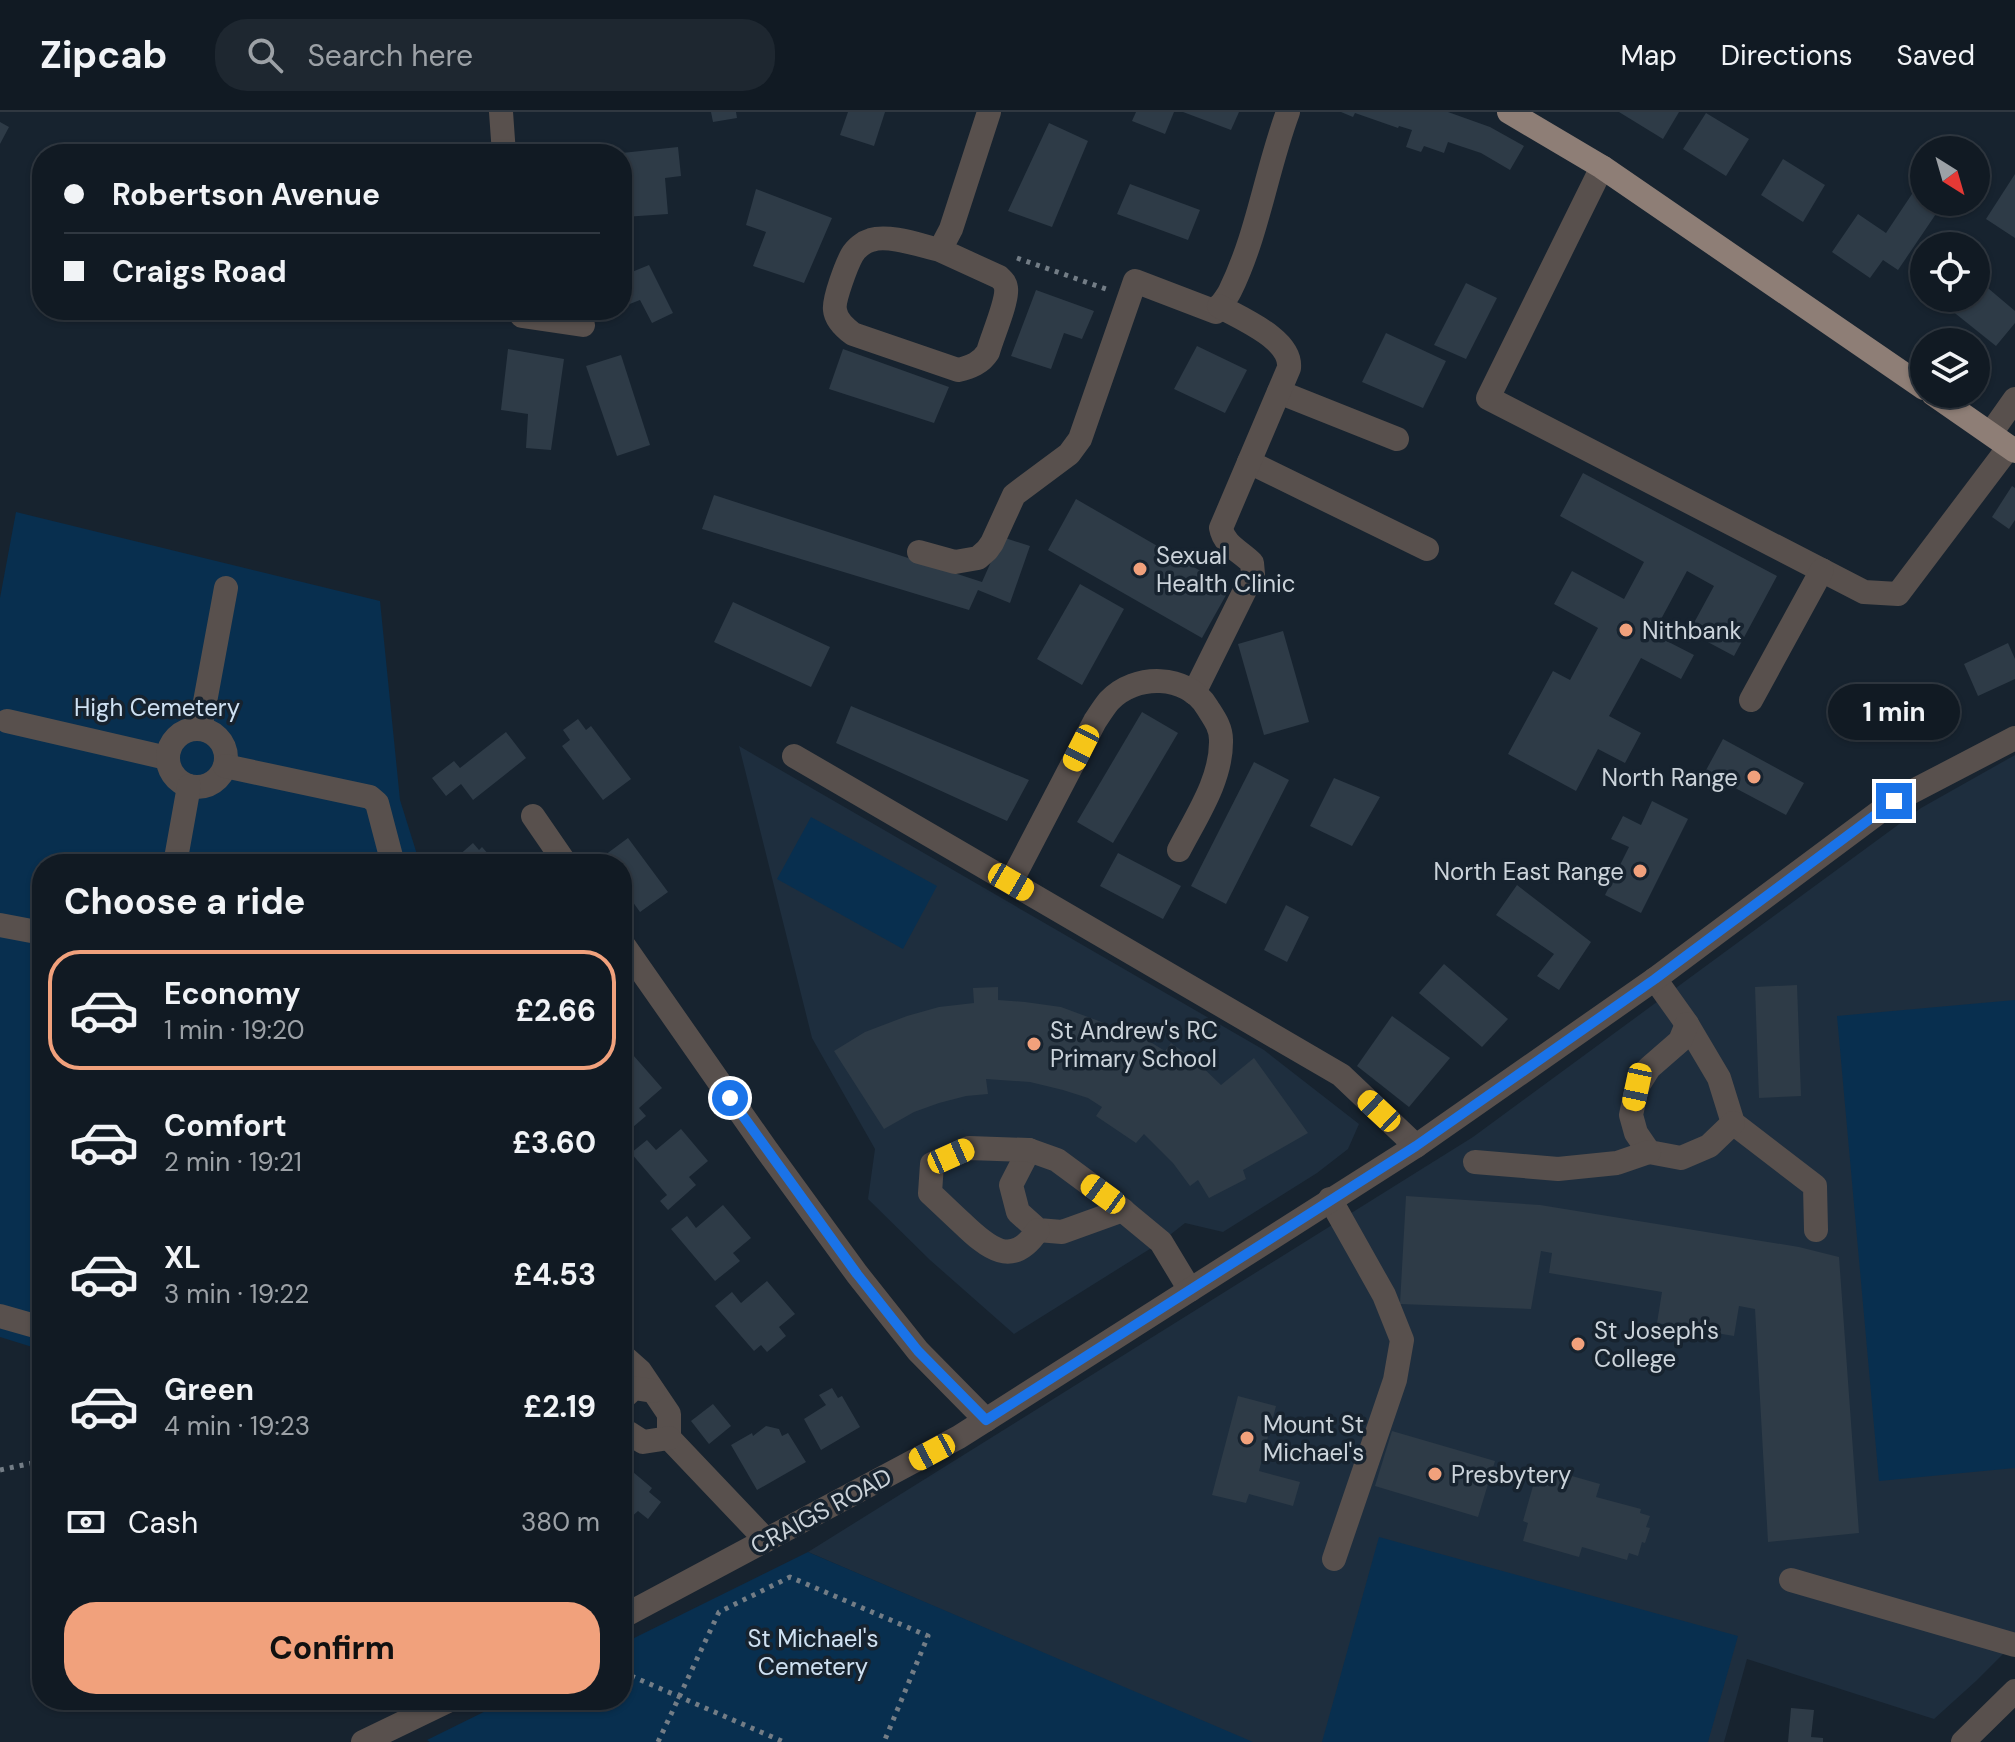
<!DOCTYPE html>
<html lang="en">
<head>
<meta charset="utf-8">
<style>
  :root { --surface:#111a23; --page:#1e2730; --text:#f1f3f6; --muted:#9ca1a6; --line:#303841; --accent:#f1a17c }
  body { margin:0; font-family:"DM Sans",sans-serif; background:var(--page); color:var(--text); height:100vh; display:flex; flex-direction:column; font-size:30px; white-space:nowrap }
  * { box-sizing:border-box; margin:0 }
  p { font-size:26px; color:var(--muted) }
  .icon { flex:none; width:44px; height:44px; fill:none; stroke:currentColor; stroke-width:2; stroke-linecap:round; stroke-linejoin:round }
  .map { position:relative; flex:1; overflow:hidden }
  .side { position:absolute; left:32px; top:742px; width:600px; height:856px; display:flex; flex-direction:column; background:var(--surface); border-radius:32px; box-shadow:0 2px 6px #0004,0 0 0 2px var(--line) }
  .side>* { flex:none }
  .top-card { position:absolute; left:32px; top:32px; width:600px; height:176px; border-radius:32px; box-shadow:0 2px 6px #0004,0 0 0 2px var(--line); display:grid; align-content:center; height:176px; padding:0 32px; background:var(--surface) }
  .needle { width:52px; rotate:143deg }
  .tools { position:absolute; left:1910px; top:24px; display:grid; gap:16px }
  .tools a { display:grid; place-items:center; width:80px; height:80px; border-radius:50%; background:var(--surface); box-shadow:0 2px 6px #0004,0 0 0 2px var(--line); font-size:40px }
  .end { position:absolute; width:36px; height:36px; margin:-18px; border:10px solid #1a73e8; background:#fff; box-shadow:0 0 0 4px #fff }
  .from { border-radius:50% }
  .bubble { position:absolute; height:56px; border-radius:28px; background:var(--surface); box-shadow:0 2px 6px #0004,0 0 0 2px var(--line); font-size:26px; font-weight:700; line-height:56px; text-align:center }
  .car { position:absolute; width:24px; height:48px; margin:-24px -12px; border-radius:10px; box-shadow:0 0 6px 2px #0007; background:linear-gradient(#f5c518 24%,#345 0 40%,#f5c518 0 76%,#345 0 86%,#f5c518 0) }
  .top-card b { display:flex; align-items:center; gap:28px; height:76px; font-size:30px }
  .top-card b+b { border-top:2px solid var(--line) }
  .top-card i { width:20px; height:20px; background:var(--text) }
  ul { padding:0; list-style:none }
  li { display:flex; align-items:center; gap:24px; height:120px; margin:0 16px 12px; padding:0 16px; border:4px solid transparent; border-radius:32px }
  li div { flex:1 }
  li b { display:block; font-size:30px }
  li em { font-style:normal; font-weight:700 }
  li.current { border-color:var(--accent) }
  li>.icon { width:72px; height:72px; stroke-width:1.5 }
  h2 { padding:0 32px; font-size:36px; line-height:96px }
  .pay { display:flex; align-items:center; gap:20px; height:88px; padding:0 32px; font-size:30px }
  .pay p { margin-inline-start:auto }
  .button { display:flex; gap:16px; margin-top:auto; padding:16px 32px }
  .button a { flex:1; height:92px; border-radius:32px; background:var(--accent); color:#111; font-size:32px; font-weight:700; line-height:92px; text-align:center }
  header { display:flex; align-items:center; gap:48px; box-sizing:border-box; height:112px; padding:0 40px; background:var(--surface); border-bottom:2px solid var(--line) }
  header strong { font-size:38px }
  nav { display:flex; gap:44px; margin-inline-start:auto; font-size:28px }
  .search { width:560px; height:72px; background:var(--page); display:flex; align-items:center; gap:20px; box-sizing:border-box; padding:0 28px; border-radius:32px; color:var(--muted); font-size:30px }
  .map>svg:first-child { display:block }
  .built { fill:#1e2e3e }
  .green { fill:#082f4f }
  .building { fill:#2e3b47 }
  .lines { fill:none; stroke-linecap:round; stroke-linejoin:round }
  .path { stroke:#737d86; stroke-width:5; stroke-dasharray:4 6; stroke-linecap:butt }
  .minor { stroke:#58504d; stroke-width:24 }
  .major { stroke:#8e7e76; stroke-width:24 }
  .route { stroke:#1a73e8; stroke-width:10 }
  .poi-dot { fill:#f1a17c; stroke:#17232f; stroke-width:3 }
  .labels { text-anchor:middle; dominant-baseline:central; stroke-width:7; stroke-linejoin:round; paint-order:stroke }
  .poi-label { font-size:24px; fill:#cbd3da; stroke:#17232f; text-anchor:start }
  .park-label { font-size:24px; fill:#cfe1f2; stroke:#17232f }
  .street-label { font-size:24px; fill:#cbd3da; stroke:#17232f }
</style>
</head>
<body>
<header>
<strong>Zipcab</strong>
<div class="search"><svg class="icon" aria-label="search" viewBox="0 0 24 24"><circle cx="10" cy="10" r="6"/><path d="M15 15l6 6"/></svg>Search here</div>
<nav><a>Map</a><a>Directions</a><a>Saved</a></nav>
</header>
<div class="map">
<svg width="2015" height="1630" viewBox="0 0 2015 1630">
  <rect width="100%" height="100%" fill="#17232f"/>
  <!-- built -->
  <g class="built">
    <path d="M 739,634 L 1264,938 L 1359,1012 L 1348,1037 L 1317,1061 L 1223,1120 L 1185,1111 L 1161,1130 L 1014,1222 L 930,1148 L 868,1087 L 875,1037 L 812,926 Z"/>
    <path d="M 2015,643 L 2015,1530 L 1976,1569 L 1934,1607 L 1747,1547 L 1724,1630 L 1249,1630 L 808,1440 L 1473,1025 L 1921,696 Z"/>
  </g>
  <!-- green -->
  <g class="green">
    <path d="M 16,400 L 380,489 L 400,688 L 420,752 L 42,752 L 42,1238 L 0,1225 L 0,486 Z"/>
    <path d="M 811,705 L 937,774 L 903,837 L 777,767 Z"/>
    <path d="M 2015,888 L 2015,1356 L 1879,1369 L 1837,904 Z"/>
    <path d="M 1379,1425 L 1738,1524 L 1708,1630 L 1322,1630 Z"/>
    <path d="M 808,1440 L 1253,1630 L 430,1630 L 427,1628 L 508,1588 L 622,1588 L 622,1532 Z"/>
  </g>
  <!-- building -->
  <g class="building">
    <path d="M 711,0 L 736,0 L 737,6 L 713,10 Z"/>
    <path d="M 848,0 L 885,0 L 874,34 L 840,23 Z"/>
    <path d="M 1136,0 L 1174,0 L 1165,22 L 1132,9 Z"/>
    <path d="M 1183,0 L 1239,0 L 1231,18 Z"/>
    <path d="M 1341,0 L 1448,0 L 1490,15 L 1524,34 L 1510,58 L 1481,41 L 1448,30 L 1444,41 L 1424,34 L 1421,40 L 1406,35 L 1412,18 L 1399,14 L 1398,16 L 1355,1 L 1353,5 Z"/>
    <path d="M 1619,0 L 1679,0 L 1663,27 Z"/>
    <path d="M 1706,1 L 1749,27 L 1726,64 L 1683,37 Z"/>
    <path d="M 0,10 L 9,15 L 0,32 Z"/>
    <path d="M 1049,11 L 1088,29 L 1052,115 L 1008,99 Z"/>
    <path d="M 678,35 L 681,64 L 665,66 L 668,102 L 624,105 L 622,41 Z"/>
    <path d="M 1783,47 L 1825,73 L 1803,110 L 1761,83 Z"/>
    <path d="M 2015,62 L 2015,126 L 1986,107 Z"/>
    <path d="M 1130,72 L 1200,98 L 1188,128 L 1117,102 Z"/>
    <path d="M 1916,76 L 1924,81 L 1924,90 L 1937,90 L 1942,93 L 1898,158 L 1883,148 L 1870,166 L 1832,140 L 1858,102 L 1886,121 Z"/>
    <path d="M 756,77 L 832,106 L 804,171 L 753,154 L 766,120 L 746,113 Z"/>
    <path d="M 649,153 L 673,201 L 652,211 L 640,188 L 622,195 L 622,164 Z"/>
    <path d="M 1976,166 L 2015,199 L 2015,211 L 1996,234 L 1936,186 L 1976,186 Z"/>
    <path d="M 1466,171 L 1497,186 L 1466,247 L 1434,233 Z"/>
    <path d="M 1036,178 L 1094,199 L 1082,227 L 1064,221 L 1051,257 L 1011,244 Z"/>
    <path d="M 1386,221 L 1446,249 L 1423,296 L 1362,270 Z"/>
    <path d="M 1197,234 L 1247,258 L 1225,301 L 1174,277 Z"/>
    <path d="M 508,237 L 564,247 L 551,338 L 526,336 L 528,302 L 501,298 Z"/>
    <path d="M 843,237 L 949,275 L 934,311 L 829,277 Z"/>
    <path d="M 621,243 L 650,333 L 617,344 L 586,254 Z"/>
    <path d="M 1583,361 L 1777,464 L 1734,544 L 1689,520 L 1714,474 L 1687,459 L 1653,522 L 1694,543 L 1681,567 L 1641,546 L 1609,604 L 1641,621 L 1625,651 L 1598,637 L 1576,679 L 1508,642 L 1553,559 L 1570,568 L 1598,516 L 1554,492 L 1572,459 L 1624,487 L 1644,450 L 1560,404 Z"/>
    <path d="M 2012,374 L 2015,376 L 2015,408 L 2009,417 L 1992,405 Z"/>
    <path d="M 714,383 L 982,470 L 1002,425 L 1030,434 L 1010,491 L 978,478 L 969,498 L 702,417 Z"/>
    <path d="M 1076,387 L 1230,476 L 1202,526 L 1048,438 Z"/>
    <path d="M 1080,472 L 1124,497 L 1082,573 L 1037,547 Z"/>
    <path d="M 733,490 L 830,535 L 811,575 L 714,530 Z"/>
    <path d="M 1283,519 L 1309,610 L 1264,623 L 1238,532 Z"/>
    <path d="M 2008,531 L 2015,547 L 2015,567 L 1978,584 L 1964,552 Z"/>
    <path d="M 1934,576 L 1949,608 L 1905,629 L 1890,597 Z"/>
    <path d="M 851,594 L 1029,668 L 1007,709 L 836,631 Z"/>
    <path d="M 1142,600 L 1178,621 L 1113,731 L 1077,710 Z"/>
    <path d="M 578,607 L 586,618 L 591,614 L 631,667 L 603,688 L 562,634 L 570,628 L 563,618 Z"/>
    <path d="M 506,620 L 526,646 L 473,688 L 461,672 L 446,684 L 432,666 L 454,649 L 460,656 Z"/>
    <path d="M 1723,627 L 1804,671 L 1786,703 L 1705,660 Z"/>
    <path d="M 1254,650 L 1289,668 L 1226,792 L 1191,774 Z"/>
    <path d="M 1334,666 L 1380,685 L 1352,734 L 1310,714 Z"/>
    <path d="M 1652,689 L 1688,707 L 1641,801 L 1605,783 L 1629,735 L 1611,727 L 1623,704 L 1641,713 Z"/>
    <path d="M 628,726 L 668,780 L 640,800 L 622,775 L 622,752 L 605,752 L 601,746 Z"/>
    <path d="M 473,731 L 479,738 L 482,735 L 497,752 L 438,752 L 452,740 L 457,745 Z"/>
    <path d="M 1118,741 L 1181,774 L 1163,807 L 1100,774 Z"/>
    <path d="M 1517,773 L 1591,830 L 1559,878 L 1537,864 L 1554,842 L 1496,803 Z"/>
    <path d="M 1286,793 L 1309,805 L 1287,850 L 1264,838 Z"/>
    <path d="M 1444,852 L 1508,907 L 1482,935 L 1419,881 Z"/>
    <path d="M 1797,873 L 1801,984 L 1759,986 L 1755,875 Z"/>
    <path d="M 998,875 L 998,888 L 1025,890 L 1061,895 L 1142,925 L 1165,939 L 1171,931 L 1196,949 L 1221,973 L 1254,946 L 1308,1021 L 1243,1058 L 1246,1067 L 1209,1086 L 1198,1068 L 1190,1074 L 1173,1051 L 1144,1022 L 1136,1031 L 1096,1004 L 1102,995 L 1088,986 L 1063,978 L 1030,970 L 986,967 L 988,982 L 966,984 L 939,991 L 914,1000 L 884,1017 L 834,939 L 865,920 L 907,904 L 939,895 L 974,891 L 973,876 Z"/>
    <path d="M 1392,904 L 1450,946 L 1409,995 L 1357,954 Z"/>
    <path d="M 633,943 L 662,976 L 639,996 L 646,1004 L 627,1020 L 622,1014 L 622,954 Z"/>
    <path d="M 681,1017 L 708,1049 L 689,1065 L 696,1073 L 668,1098 L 660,1089 L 667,1083 L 631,1041 L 647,1028 L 656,1038 Z"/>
    <path d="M 1406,1084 L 1540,1093 L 1799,1135 L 1839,1145 L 1859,1421 L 1768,1430 L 1755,1197 L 1739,1194 L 1734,1224 L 1657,1211 L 1662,1180 L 1549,1161 L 1552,1141 L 1541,1139 L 1531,1197 L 1400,1192 Z"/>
    <path d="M 723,1093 L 751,1126 L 733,1141 L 740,1149 L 715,1169 L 671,1117 L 687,1104 L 696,1116 Z"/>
    <path d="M 767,1169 L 795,1202 L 779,1215 L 786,1224 L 767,1240 L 761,1233 L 754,1239 L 715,1194 L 732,1180 L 741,1191 Z"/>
    <path d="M 832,1276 L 838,1286 L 842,1284 L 860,1315 L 821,1338 L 804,1307 L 826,1293 L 819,1283 Z"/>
    <path d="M 1238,1284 L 1276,1294 L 1259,1359 L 1300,1370 L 1293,1394 L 1249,1382 L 1246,1391 L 1212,1383 Z"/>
    <path d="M 713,1292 L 731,1314 L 709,1332 L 691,1309 Z"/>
    <path d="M 766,1314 L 779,1317 L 782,1324 L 788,1321 L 806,1350 L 757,1378 L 731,1333 L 752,1321 L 753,1324 Z"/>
    <path d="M 1392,1319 L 1495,1349 L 1478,1405 L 1375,1374 Z"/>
    <path d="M 627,1355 L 652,1376 L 649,1380 L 661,1390 L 648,1407 L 638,1399 L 630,1406 L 622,1400 L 622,1362 Z"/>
    <path d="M 1544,1356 L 1600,1372 L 1596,1385 L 1641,1397 L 1640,1401 L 1650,1404 L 1646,1415 L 1650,1416 L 1645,1431 L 1642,1430 L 1638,1444 L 1629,1441 L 1627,1448 L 1582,1435 L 1579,1445 L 1523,1429 L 1528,1411 L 1523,1409 L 1533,1374 L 1539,1375 Z"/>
    <path d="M 1791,1596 L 1814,1598 L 1811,1625 L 1823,1626 L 1823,1630 L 1788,1630 Z"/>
  </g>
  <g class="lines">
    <!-- path -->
    <g class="path">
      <path d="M 1017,146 L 1106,177"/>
      <path d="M 0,1358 L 42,1349"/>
      <path d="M 622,1560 L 784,1630"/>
      <path d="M 658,1630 L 719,1500 L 790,1465 L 928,1524 L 884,1630"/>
    </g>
    <!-- minor -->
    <g class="minor">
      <path d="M 501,0 L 504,42"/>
      <path d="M 1602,55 L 1488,286 L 1864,480 L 1898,482 L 2009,335"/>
      <path d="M 940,138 C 922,134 889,122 871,128 C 864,130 856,136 852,143 C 847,152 833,188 835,198 C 836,208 845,216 853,222 L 958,258 C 971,255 981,251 988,240 C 992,225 1008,189 1006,176 C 1005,170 1003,169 999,165 L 940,138 L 951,117 L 989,0"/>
      <path d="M 521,198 L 522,204 L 583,213"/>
      <path d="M 1279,280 L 1397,327"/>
      <path d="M 1991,321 L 2015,287"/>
      <path d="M 1249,350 L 1427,437"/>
      <path d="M 919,440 L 955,450 L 978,446 L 987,438 L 992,431 L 1014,383 L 1069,342 L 1080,327 L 1135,169 L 1216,200 C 1220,193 1226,187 1230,179 C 1258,122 1266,59 1288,0"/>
      <path d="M 1194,581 L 1253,462 L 1252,451 C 1240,439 1224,433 1221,416 L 1289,256 C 1292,227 1241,207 1219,194"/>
      <path d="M 1751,588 L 1822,458"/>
      <path d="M 7,609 L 167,646"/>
      <path d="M 200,617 L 226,476"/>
      <circle cx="197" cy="646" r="29"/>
      <path d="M 794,644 L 1341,963 L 1416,1034"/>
      <path d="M 225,654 L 370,685 L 377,691 L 393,752"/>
      <path d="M 533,704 L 566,752"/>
      <path d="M 175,752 L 189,674"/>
      <path d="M 1011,770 L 1095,609 C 1099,603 1104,595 1109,589 C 1135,561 1187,562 1207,595 C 1214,606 1221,615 1221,628 C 1222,667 1196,705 1179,738"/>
      <path d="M 0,813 L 42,821"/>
      <path d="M 622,831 L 766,1037 L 857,1162 L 918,1239 L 986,1308"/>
      <path d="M 1655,867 L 1687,912 L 1719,966 L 1733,1011 L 1815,1074 L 1816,1118"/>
      <path d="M 1687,912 L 1680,929 L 1649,956 L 1637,975 L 1631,1003 L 1636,1021 L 1649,1040 L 1681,1046 L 1709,1034 L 1733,1011"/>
      <path d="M 1029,1038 L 1011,1073 L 1018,1100 L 1038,1118 L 1062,1120 L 1123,1098"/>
      <path d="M 1475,1050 L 1558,1057 L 1617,1051 L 1649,1040"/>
      <path d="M 1330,1087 L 1384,1183 L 1402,1228 L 1395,1268 L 1334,1447"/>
      <path d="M 1038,1118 C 1012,1157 988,1136 962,1111 C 951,1101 941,1091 930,1081 L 932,1052 L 969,1036 L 1029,1038 L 1057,1048 L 1103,1082 L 1161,1130 L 1190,1178"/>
      <path d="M 0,1204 L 42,1216"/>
      <path d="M 622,1243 L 640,1259 L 669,1302 L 669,1326 L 766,1428"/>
      <path d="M 622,1287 L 634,1276 L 653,1279"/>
      <path d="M 622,1328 L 629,1321 L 643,1330 L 669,1326"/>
      <path d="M 1791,1468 L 2015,1533"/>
      <path d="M 622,1505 L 959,1325 L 1416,1034 L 1655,867 L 1894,689 L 2015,626"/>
      <path d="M 363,1630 L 450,1588"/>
      <path d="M 1963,1630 L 2015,1579"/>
    </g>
    <!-- major -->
    <g class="major">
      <path d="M 1509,0 L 1602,55 L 1924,276"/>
      <path d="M 1933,282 L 2015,339"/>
    </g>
  </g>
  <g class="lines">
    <!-- route -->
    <path class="route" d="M 730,986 L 857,1162 L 918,1239 L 986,1308 L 1416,1034 L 1655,867 L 1894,689"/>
  </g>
  <!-- markers -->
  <g class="poi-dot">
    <circle cx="1140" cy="457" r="8"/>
    <circle cx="1626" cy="518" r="8"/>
    <circle cx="1754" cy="665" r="8"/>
    <circle cx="1640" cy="759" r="8"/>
    <circle cx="1034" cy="932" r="8"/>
    <circle cx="1578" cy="1232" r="8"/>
    <circle cx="1247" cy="1326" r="8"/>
    <circle cx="1435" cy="1362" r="8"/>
  </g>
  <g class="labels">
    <!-- poi labels -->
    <g class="poi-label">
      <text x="1156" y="443">Sexual<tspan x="1156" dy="28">Health Clinic</tspan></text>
      <text x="1642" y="518">Nithbank</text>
      <text x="1738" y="665" text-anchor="end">North Range</text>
      <text x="1624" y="759" text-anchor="end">North East Range</text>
      <text x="1050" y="918">St Andrew's RC<tspan x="1050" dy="28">Primary School</tspan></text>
      <text x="1594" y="1218">St Joseph's<tspan x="1594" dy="28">College</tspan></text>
      <text x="1263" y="1312">Mount St<tspan x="1263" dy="28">Michael's</tspan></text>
      <text x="1451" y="1362">Presbytery</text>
    </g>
    <!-- park labels -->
    <g class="park-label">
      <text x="157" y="595">High Cemetery</text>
      <text x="813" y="1526">St Michael's<tspan x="813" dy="28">Cemetery</tspan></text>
    </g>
    <!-- street labels -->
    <g class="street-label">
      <text transform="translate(821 1399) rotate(-28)">CRAIGS ROAD</text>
    </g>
  </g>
</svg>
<div class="tools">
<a><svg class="needle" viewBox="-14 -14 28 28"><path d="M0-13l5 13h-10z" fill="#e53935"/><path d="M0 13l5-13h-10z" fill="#9ca1a6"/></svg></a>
<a><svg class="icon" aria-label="locate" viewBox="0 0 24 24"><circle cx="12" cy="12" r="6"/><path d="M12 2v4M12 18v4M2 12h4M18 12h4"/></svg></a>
<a><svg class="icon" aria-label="layers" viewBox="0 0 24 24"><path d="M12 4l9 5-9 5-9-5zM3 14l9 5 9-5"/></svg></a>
</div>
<i class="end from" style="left:730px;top:986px"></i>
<i class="end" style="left:1894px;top:689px"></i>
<div class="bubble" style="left:1828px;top:572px;width:132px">1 min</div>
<i class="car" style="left:1081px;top:636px;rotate:207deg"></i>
<i class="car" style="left:1011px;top:770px;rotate:120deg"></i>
<i class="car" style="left:1637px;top:975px;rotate:192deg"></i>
<i class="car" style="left:1379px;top:999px;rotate:313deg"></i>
<i class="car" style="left:951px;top:1044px;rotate:66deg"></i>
<i class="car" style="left:1103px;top:1082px;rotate:306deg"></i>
<i class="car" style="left:932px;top:1340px;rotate:242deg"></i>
<div class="top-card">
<b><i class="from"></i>Robertson Avenue</b>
<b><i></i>Craigs Road</b>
</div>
<section class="side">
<h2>Choose a ride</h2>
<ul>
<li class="current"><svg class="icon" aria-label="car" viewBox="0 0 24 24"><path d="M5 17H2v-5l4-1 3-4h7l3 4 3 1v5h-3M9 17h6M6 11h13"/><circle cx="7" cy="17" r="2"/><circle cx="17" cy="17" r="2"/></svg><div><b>Economy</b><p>1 min · 19:20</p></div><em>£2.66</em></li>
<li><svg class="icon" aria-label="car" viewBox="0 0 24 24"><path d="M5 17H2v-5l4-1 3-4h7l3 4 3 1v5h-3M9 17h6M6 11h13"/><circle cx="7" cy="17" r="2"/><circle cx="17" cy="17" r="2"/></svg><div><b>Comfort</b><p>2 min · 19:21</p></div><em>£3.60</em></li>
<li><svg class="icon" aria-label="car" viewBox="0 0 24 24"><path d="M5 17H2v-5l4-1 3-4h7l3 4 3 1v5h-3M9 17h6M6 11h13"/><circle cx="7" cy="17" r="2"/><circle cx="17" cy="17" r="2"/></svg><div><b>XL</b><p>3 min · 19:22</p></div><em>£4.53</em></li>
<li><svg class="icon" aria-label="car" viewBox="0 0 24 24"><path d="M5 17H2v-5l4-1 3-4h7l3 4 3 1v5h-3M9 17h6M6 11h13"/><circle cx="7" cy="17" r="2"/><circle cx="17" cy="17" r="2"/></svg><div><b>Green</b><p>4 min · 19:23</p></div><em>£2.19</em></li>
</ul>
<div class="pay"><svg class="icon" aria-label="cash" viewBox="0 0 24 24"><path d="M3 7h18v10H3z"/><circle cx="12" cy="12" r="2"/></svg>Cash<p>380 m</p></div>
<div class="button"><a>Confirm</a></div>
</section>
</div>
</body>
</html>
